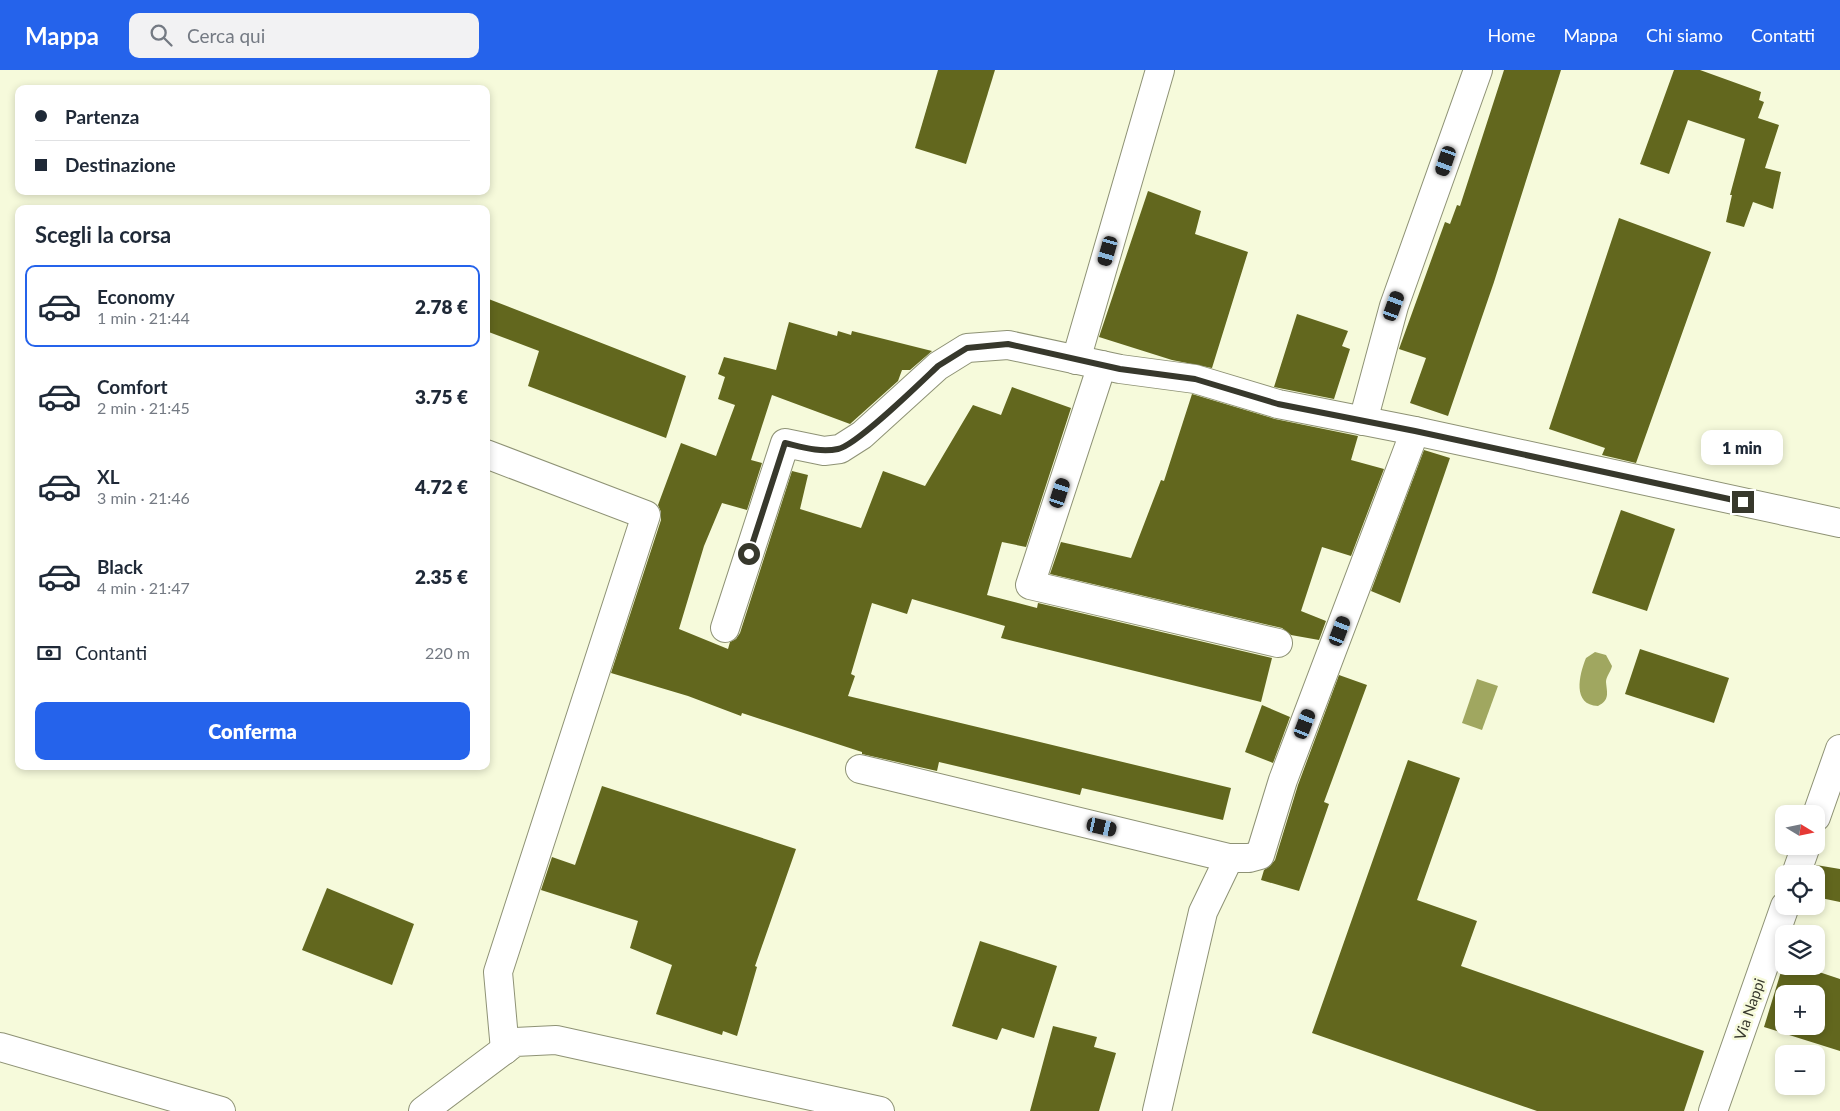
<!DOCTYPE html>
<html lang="it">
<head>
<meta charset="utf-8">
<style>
  :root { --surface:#fff; --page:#f2f2f3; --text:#1f2937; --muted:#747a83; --line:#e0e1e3; --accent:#2563eb }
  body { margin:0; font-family:Lato,sans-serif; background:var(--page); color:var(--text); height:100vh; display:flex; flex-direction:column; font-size:19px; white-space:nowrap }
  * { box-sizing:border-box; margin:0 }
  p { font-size:16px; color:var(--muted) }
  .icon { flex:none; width:28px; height:28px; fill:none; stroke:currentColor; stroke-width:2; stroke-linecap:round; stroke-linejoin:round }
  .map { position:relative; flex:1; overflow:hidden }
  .details { position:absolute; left:15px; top:135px; width:475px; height:565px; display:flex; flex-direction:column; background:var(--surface); border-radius:10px; box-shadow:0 2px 8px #0003 }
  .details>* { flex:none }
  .banner { position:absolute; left:15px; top:15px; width:475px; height:110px; border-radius:10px; box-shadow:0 2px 8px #0003; display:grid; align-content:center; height:110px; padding:0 20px; background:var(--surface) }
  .needle { width:32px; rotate:100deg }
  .controls { position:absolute; left:1775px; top:735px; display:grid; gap:10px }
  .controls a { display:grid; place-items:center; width:50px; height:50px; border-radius:10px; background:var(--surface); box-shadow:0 2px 8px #0003; font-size:25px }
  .end { position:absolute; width:22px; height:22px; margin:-11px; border:6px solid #37382c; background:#fff; box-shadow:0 0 0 2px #fff }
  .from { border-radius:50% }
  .bubble { position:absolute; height:35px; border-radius:10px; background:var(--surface); box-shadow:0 2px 8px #0003; font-size:16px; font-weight:800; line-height:35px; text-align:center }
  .car { position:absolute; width:15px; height:30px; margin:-15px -8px; border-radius:6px; box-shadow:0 0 4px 1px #0007; background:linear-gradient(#222 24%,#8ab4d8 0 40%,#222 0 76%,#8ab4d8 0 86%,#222 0) }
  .banner b { display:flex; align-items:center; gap:18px; height:48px; font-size:19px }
  .banner b+b { border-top:1px solid var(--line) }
  .banner i { width:12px; height:12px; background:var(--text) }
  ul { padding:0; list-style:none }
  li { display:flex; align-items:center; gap:15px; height:82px; margin:0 10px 8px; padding:0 10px; border:2px solid transparent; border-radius:10px }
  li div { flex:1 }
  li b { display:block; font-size:19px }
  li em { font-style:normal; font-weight:800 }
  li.on { border-color:var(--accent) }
  li>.icon { width:45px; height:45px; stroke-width:1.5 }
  h2 { padding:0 20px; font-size:22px; line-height:60px }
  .pay { display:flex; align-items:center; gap:12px; height:55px; padding:0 20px; font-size:19px }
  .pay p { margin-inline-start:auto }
  .button { display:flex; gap:10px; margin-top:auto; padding:10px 20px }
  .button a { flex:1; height:58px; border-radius:10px; background:var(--accent); color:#fff; font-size:20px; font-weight:800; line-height:58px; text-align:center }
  header { display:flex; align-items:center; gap:30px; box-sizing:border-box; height:70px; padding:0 25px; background:var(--accent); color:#fff }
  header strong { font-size:24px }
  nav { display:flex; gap:28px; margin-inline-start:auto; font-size:18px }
  .search { width:350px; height:45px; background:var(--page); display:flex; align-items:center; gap:12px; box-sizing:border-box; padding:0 18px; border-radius:10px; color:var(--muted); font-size:19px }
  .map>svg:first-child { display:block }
  .water { fill:#a0a760 }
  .building { fill:#62671e; fill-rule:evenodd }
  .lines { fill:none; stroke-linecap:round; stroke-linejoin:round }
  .minor-casing { stroke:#8e9275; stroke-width:30 }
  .minor { stroke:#fff; stroke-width:28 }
  .route { stroke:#37382c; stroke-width:6 }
  .labels { text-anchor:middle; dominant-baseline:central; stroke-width:5; stroke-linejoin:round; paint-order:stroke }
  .street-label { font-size:15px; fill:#37382c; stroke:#f6fadb }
</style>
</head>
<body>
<header>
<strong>Mappa</strong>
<div class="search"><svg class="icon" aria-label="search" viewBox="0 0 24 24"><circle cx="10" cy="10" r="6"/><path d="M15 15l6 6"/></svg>Cerca qui</div>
<nav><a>Home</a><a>Mappa</a><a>Chi siamo</a><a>Contatti</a></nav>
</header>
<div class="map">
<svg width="1840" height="1041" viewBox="0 0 1840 1041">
  <rect width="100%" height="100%" fill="#f6fadb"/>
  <!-- water -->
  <g class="water">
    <path d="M 1595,582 L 1606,585 L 1612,596 C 1611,601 1606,607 1606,612 C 1607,623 1610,630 1598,636 C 1572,635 1579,605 1586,588 Z"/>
    <path d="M 1477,609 L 1498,616 L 1482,660 L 1462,653 Z"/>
  </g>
  <!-- building -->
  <g class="building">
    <path d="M 938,0 L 995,0 L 966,94 L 915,78 Z"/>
    <path d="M 1504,0 L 1561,0 L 1494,212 L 1448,346 L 1410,333 L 1426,288 L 1399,279 L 1445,152 L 1450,154 L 1457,135 L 1460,136 Z"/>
    <path d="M 1674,0 L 1700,0 L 1761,22 L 1759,30 L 1764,32 L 1758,48 L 1779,55 L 1765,98 L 1781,102 L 1773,139 L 1753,132 L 1744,157 L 1726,152 L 1732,125 L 1730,125 L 1745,69 L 1688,50 L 1669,104 L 1640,94 Z"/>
    <path d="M 1148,121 L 1201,141 L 1195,164 L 1248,182 L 1212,298 L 1172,290 L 1099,267 Z"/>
    <path d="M 1619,148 L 1711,182 L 1636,393 L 1602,385 L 1605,378 L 1549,359 Z"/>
    <path d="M 486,228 L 686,306 L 666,368 L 528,316 L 539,281 L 486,261 Z"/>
    <path d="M 1297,244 L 1348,261 L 1342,276 L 1350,279 L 1334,329 L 1274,317 Z"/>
    <path d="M 789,252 L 837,266 L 838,261 L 851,265 L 852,261 L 932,281 L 910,300 L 902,300 L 898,311 L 850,354 L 772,325 L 751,390 L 762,393 L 747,440 L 722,433 L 704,476 L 679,559 L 728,579 L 730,572 L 736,569 L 740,563 L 792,401 L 808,405 L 800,439 L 861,458 L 883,401 L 925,416 L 973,335 L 1001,345 L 1012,317 L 1071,338 L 1026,477 L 1002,472 L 987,525 L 1037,538 L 1038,533 L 1272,588 L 1261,632 L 1001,568 L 1005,556 L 912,529 L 907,544 L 872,533 L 851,604 L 855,606 L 848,626 L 1231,718 L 1223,750 L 1082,718 L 1080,725 L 939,692 L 937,701 L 862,684 L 862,682 L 742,643 L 741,646 L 688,626 L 611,603 L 661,450 L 661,442 L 658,435 L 681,373 L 716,386 L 735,335 L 718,329 L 725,307 L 718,304 L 724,287 L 776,300 Z"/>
    <path d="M 1192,324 L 1275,349 L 1358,366 L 1351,390 L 1384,399 L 1351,486 L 1322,477 L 1301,541 L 1326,551 L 1319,570 L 1291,565 L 1282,558 L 1050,504 L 1061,472 L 1131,488 L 1161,410 L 1164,411 Z"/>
    <path d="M 1424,380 L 1450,388 L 1400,533 L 1371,521 Z"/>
    <path d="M 1621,440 L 1675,459 L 1647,541 L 1592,523 Z"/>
    <path d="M 1640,579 L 1729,608 L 1714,653 L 1625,624 Z"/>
    <path d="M 1339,605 L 1367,615 L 1324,732 L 1329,734 L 1299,821 L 1261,810 L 1264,800 L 1270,796 L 1275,790 L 1298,715 Z"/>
    <path d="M 1262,635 L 1290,647 L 1273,693 L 1245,682 Z"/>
    <path d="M 1408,690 L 1460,708 L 1417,830 L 1477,851 L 1461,896 L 1704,981 L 1684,1041 L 1537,1041 L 1312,963 Z"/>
    <path d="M 602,716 L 796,779 L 755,896 L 757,897 L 737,966 L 723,961 L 722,965 L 656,944 L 672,895 L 630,878 L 638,851 L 541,820 L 552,787 L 575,795 Z"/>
    <path d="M 1816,795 L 1840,799 L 1840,832 L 1816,827 L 1816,804 L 1813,804 Z"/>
    <path d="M 327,818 L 414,854 L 392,915 L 302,880 Z"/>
    <path d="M 980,871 L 1057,896 L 1034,968 L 1002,958 L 997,970 L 952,956 Z"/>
    <path d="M 1784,892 L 1784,896 L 1801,896 L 1840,909 L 1840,981 L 1764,957 ZM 1784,924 L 1816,924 L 1816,956 L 1784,956 Z"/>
    <path d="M 1053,956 L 1097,967 L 1094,977 L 1116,983 L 1099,1041 L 1030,1041 Z"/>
  </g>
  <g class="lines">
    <defs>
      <g id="minor">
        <path d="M 1076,290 L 1160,0"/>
        <path d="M 1102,295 L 1030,515 L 1278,573"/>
        <path d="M 1363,351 L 1394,236 L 1478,0"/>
        <path d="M 486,384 L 646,445 L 498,902 L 505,980"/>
        <path d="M 725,558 L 785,373 L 824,381 L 840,379 L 862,365 L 938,296 L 967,278 L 1008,275 L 1120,299 L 1195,309 L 1278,334 L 1415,361 L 1840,453"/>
        <path d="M 860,699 L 1229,788 L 1249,788 L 1260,785 L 1283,710 L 1415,361"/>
        <path d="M 1816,747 L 1840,679"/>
        <path d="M 1796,804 L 1806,776"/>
        <path d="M 0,977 L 221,1041"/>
        <path d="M 423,1041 L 515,972 L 556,970 L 880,1041"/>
        <path d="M 1157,1041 L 1203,842 L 1229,788"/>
        <path d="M 1713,1041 L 1785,836"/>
      </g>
    </defs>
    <!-- minor casing -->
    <use href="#minor" class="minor-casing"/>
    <!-- minor -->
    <use href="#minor" class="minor"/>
  </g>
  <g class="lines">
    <!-- route -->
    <path class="route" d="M 749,484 L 785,373 C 802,377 820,383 838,379 C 857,375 920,313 938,296 L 967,278 L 1008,274 L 1120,299 L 1195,309 L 1278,334 L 1415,361 L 1743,432"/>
  </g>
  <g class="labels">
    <!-- street labels -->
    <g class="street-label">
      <text transform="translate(1749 939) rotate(-71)">Via Nappi</text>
    </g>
  </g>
</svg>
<div class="controls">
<a><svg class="needle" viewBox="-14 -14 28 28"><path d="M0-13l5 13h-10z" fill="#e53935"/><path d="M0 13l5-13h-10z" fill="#747a83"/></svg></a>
<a><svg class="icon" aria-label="locate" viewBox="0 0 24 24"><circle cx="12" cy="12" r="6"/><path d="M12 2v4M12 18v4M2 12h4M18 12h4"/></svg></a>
<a><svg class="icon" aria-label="layers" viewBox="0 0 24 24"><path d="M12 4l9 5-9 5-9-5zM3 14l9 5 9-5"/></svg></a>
<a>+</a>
<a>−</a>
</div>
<i class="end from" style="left:749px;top:484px"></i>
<i class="end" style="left:1743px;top:432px"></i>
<div class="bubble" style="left:1701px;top:360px;width:82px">1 min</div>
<i class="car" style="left:1446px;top:91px;rotate:199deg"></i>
<i class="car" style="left:1108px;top:181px;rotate:196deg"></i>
<i class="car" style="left:1394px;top:236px;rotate:20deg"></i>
<i class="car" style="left:1060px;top:423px;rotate:18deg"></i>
<i class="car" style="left:1340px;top:561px;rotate:21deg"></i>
<i class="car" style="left:1305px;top:654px;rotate:21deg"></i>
<i class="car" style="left:1102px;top:757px;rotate:103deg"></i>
<div class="banner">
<b><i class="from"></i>Partenza</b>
<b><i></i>Destinazione</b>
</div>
<section class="details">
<h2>Scegli la corsa</h2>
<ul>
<li class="on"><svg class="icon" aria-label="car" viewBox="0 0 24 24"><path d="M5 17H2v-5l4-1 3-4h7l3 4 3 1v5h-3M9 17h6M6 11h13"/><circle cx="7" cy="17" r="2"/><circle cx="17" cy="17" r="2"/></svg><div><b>Economy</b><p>1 min · 21:44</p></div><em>2.78 €</em></li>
<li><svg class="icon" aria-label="car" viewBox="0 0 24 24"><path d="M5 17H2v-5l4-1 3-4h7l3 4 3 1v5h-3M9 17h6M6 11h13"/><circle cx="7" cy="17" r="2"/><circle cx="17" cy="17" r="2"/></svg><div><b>Comfort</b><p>2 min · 21:45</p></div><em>3.75 €</em></li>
<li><svg class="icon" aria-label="car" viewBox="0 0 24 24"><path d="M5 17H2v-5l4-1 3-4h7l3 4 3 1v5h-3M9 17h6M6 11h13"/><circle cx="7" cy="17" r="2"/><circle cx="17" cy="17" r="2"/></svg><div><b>XL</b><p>3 min · 21:46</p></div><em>4.72 €</em></li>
<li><svg class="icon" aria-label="car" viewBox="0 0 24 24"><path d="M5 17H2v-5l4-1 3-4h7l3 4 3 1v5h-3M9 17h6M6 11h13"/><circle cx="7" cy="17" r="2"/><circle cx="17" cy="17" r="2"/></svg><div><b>Black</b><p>4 min · 21:47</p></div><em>2.35 €</em></li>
</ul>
<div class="pay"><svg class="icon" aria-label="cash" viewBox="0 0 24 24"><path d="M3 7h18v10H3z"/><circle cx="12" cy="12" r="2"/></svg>Contanti<p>220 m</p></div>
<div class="button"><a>Conferma</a></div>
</section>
</div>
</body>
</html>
